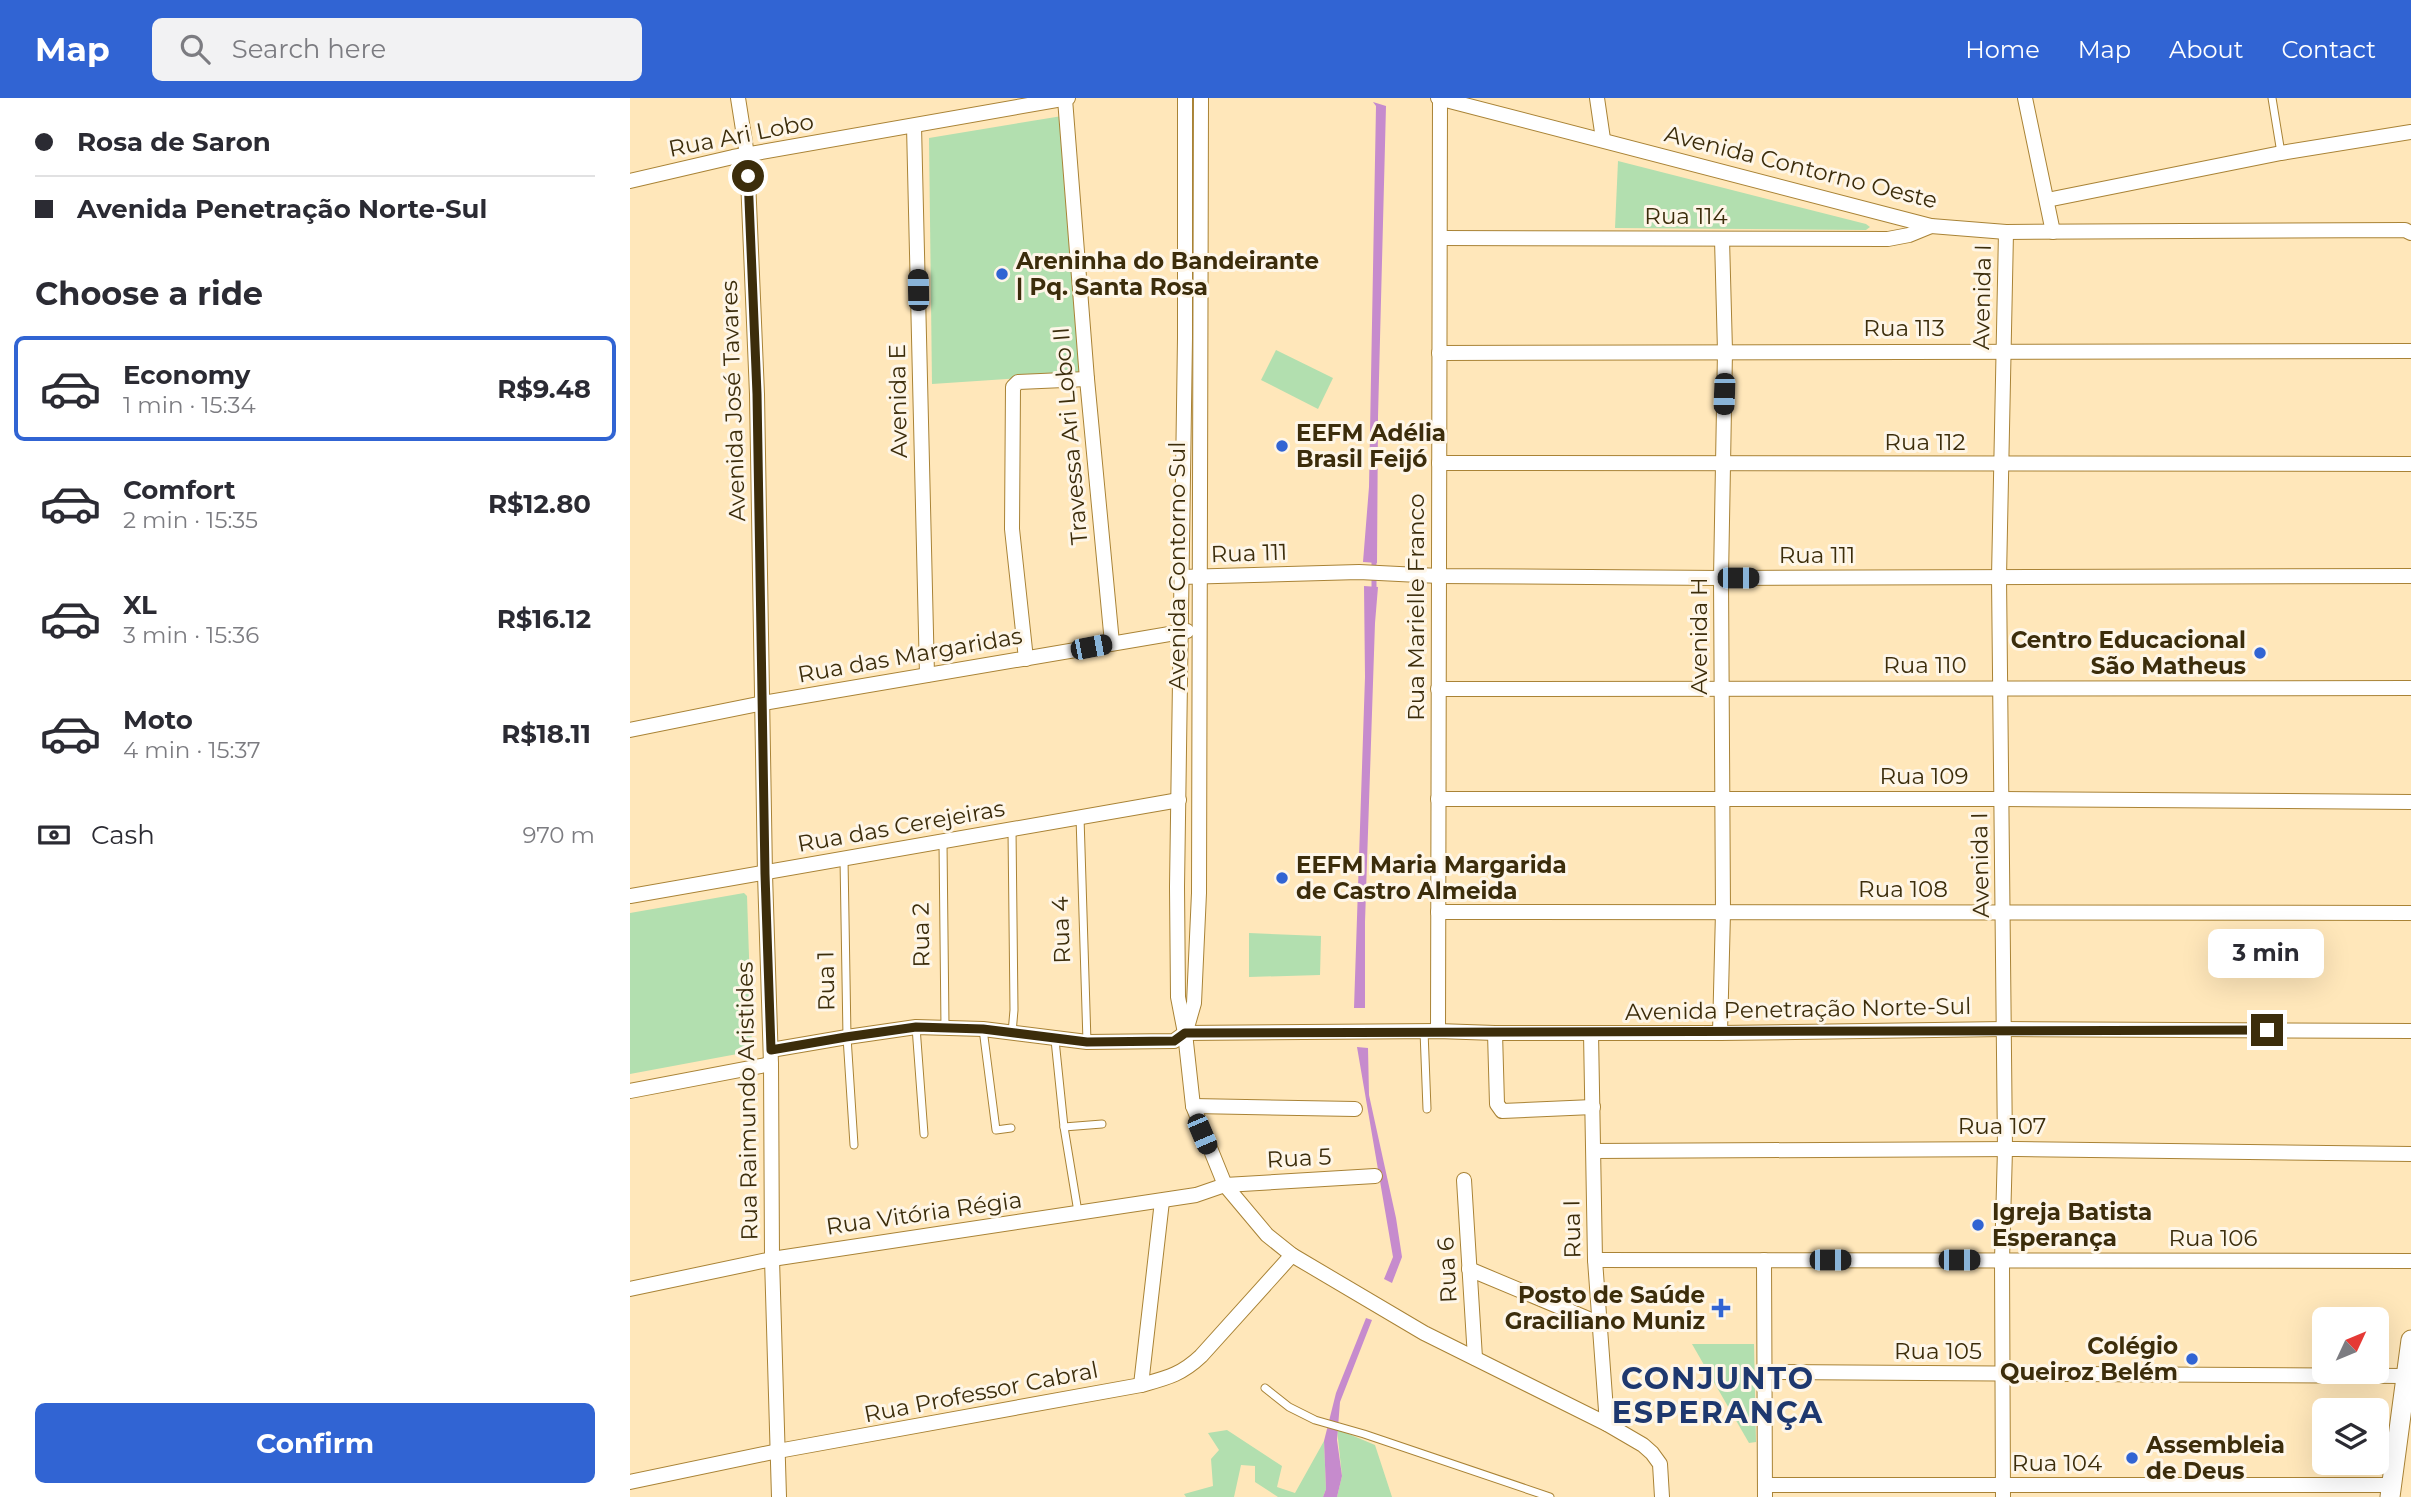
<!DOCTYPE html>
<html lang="en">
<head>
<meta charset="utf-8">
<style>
  :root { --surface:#fff; --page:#f2f2f3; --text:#2b2b33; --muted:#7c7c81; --line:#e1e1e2; --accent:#3164d3 }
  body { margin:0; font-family:Montserrat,sans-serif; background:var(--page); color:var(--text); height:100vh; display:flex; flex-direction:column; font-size:26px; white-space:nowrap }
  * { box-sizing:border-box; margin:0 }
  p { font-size:23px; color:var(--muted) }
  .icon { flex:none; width:38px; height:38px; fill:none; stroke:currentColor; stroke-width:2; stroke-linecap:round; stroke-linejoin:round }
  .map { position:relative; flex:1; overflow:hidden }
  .drawer { display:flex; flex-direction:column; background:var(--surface); width:630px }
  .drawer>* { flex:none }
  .banner { display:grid; align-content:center; height:154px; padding:0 35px; background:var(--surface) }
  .needle { width:46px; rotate:46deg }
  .controls { position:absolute; left:1682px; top:1209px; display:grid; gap:14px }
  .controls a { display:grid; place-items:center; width:77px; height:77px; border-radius:10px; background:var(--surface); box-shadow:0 7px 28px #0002; font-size:35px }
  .end { position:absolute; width:32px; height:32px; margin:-16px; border:9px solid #3c2d0b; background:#fff; box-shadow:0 0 0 4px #fff }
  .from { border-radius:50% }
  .bubble { position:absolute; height:49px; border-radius:10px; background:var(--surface); box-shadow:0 7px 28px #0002; font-size:23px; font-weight:700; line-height:49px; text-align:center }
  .car { position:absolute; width:21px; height:42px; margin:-21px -10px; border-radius:9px; box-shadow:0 0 5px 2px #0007; background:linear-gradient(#222 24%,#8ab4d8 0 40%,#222 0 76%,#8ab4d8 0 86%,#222 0) }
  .banner b { display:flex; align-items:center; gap:24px; height:66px; font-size:26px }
  .banner b+b { border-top:2px solid var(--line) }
  .banner i { width:18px; height:18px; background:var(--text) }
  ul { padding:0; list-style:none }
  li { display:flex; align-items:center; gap:21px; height:105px; margin:0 14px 10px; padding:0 21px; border:4px solid transparent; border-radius:10px }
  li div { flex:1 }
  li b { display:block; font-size:26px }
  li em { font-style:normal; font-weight:700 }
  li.on { border-color:var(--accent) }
  li>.icon { width:63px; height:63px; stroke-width:1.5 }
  h2 { padding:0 35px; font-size:32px; line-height:84px }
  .pay { display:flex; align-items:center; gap:18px; height:77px; padding:0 35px; font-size:26px }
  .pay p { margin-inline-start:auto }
  .button { display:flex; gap:14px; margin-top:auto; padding:14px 35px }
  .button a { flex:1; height:80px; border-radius:10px; background:var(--accent); color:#fff; font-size:28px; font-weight:700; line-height:80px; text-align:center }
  header { display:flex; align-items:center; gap:42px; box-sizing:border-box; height:98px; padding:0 35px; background:var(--accent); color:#fff }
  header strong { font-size:33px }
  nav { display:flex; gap:38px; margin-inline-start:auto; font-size:24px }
  .search { width:490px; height:63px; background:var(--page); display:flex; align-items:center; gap:18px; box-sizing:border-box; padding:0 24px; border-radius:10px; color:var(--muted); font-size:26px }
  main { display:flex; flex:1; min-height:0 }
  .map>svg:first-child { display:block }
  .green { fill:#b2dfaf }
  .water { fill:#c68bcd }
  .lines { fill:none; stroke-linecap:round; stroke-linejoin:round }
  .stream { stroke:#c68bcd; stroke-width:5 }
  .service-casing { stroke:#a98336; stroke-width:9 }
  .minor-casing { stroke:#a98336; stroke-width:16 }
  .tertiary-casing { stroke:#a98336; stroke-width:21 }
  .service { stroke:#fff; stroke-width:7 }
  .minor { stroke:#fff; stroke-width:14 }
  .tertiary { stroke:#fff; stroke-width:19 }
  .route { stroke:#3c2d0b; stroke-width:9 }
  .poi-dot { fill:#3164d3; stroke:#fef6e8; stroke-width:2.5 }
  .labels { text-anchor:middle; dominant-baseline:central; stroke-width:6; stroke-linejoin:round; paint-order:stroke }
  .street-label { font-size:23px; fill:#3c2d0b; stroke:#fef6e8 }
  .poi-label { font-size:23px; font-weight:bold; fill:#3c2d0b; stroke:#fef6e8; text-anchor:start }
  .district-label { font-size:30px; font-weight:bold; letter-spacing:2px; fill:#1e386f; stroke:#fef6e8 }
</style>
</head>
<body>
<header>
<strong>Map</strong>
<div class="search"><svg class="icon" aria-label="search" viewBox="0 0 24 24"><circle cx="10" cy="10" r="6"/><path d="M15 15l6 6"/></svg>Search here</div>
<nav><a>Home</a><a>Map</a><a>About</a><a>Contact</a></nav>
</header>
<main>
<section class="drawer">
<div class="banner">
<b><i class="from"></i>Rosa de Saron</b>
<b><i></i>Avenida Penetração Norte-Sul</b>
</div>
<h2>Choose a ride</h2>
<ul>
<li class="on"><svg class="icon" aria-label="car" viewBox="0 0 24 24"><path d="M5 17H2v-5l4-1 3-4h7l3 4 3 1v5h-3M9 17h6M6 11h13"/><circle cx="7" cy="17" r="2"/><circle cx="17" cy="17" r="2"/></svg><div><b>Economy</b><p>1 min · 15:34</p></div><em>R$9.48</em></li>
<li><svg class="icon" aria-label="car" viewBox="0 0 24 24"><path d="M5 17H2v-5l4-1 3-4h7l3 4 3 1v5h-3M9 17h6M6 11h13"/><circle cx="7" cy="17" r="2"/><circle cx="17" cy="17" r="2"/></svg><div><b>Comfort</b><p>2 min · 15:35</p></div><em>R$12.80</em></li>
<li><svg class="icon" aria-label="car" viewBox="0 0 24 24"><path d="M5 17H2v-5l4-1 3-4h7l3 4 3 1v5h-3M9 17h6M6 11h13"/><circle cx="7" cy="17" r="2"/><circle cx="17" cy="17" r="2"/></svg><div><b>XL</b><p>3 min · 15:36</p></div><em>R$16.12</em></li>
<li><svg class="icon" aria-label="car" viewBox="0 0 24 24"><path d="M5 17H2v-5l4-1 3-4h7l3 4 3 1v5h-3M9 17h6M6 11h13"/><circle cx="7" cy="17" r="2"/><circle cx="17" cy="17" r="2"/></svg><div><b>Moto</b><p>4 min · 15:37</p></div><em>R$18.11</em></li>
</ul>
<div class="pay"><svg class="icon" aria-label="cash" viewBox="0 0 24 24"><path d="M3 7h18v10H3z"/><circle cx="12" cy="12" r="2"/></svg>Cash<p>970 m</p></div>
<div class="button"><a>Confirm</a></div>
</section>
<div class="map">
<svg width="1781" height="1399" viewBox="0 0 1781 1399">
  <rect width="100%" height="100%" fill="#ffe7ba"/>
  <!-- green -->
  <g class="green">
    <path d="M 432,18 L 451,276 L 302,286 L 299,40 Z"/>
    <path d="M 988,63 L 1236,126 L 1240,129 L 1236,132 L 985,130 Z"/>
    <path d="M 646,252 L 703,280 L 688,311 L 631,282 Z"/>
    <path d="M 114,795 L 117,798 L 122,949 L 118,954 L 0,976 L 0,815 Z"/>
    <path d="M 619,835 L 691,838 L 690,877 L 619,879 Z"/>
    <path d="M 1062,1246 L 1124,1246 L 1126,1344 L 1119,1345 Z"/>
    <path d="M 707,1331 L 745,1347 L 762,1399 L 707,1399 L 712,1378 Z"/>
    <path d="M 597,1332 L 652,1368 L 647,1389 L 665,1395 L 694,1343 L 696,1391 L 693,1399 L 648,1399 L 625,1384 L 625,1368 L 611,1367 L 604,1399 L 556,1399 L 554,1396 L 583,1388 L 581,1361 L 589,1352 L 578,1335 Z"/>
  </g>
  <!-- water -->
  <g class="water">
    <path d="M 743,4 L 756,8 L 748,319 L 747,465 L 733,464 L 739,389 L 746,8 Z"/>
    <path d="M 734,488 L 748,489 L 745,525 L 735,824 L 735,910 L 724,910 L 735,579 Z"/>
    <path d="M 727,949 L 738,950 L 739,997 L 766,1120 L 772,1159 L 762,1185 L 754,1181 L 763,1159 Z"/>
    <path d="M 736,1220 L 742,1222 L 710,1304 L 707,1342 L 712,1378 L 707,1399 L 693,1399 L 696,1391 L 694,1343 L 706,1295 Z"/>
  </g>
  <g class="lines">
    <!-- stream -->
    <path class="stream" d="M 744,494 L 744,459"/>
    <defs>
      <g id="service">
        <path d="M 1642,0 L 1651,55"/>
        <path d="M 450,719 L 457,944"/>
        <path d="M 382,732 L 384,912 L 382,935"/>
        <path d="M 313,745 L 315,929"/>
        <path d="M 214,761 L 217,939 L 224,1047"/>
        <path d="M 286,929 L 294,1036"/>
        <path d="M 353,931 L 366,1032 L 381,1030"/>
        <path d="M 794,933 L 797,1011"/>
        <path d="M 425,942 L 434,1029 L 448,1114"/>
        <path d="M 434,1029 L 472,1026"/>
        <path d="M 635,1290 L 659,1309 L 685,1322 L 734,1336 L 920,1399"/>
      </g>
      <g id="minor">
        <path d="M 108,0 L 117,57 L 127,296 L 135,776 L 141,966 L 142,1161 L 149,1399"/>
        <path d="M 555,0 L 555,240 L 547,789 L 548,899 L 555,935 L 563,1008 L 595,1087 L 637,1137 L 662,1157 L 794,1235 L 977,1326 L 1013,1347 L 1022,1355 L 1030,1366 L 1032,1399"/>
        <path d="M 808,0 L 1301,128 L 1376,134 L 1775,132 L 1781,135"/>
        <path d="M 967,0 L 973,41"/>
        <path d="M 1395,0 L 1423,134"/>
        <path d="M 435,1 L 457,281 L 482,545"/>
        <path d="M 284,28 L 297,577"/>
        <path d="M 0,83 L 103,59 L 438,0"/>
        <path d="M 1417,102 L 1651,55 L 1781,34"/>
        <path d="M 810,140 L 1258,141 L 1279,137 L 1301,128"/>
        <path d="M 809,255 L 1781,253"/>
        <path d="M 809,365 L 1781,366"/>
        <path d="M 551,479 L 729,474 L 809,478 L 1091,480 L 1781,478"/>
        <path d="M 396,561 L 382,431 L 383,289 L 388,284 L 457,281"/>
        <path d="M 808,591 L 1781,590"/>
        <path d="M 0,632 L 133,605 L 557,533"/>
        <path d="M 808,701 L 1372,701 L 1781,704"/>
        <path d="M 0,798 L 549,702"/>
        <path d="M 808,814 L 1781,815"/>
        <path d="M 556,933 L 564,905 L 569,795 L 571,0"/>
        <path d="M 808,933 L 810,1"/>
        <path d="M 555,935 L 808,933 L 865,935 L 1090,935 L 1374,931 L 1781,933"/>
        <path d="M 865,935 L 867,1006 L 872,1013 L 963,1009"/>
        <path d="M 961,935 L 965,1162 L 977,1326"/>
        <path d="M 1090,935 L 1093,814 L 1091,480 L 1095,253 L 1092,141"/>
        <path d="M 141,952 L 217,939 L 286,929 L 353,931 L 457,944 L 544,943 L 555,935"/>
        <path d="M 0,993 L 141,966"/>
        <path d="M 563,1008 L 725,1011"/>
        <path d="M 964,1053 L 1387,1051 L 1781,1056"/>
        <path d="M 834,1082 L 845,1260"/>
        <path d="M 965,1162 L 1781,1163"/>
        <path d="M 1134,1162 L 1135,1399"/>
        <path d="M 839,1171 L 968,1225"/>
        <path d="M 0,1191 L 142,1161 L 566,1097 L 595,1087 L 745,1078"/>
        <path d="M 1134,1274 L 1775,1278"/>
        <path d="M 511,1287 L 532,1103"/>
        <path d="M 0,1384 L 148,1353 L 511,1287 C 536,1280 551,1277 571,1258 L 662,1157"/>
        <path d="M 1135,1387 L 1761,1387"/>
        <path d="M 1373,1399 L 1372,1162 L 1375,1051 L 1369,479 L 1376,134"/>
      </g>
      <path id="tertiary" d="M 1760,1399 L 1781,1242"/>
    </defs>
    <!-- service casing -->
    <use href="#service" class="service-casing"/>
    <!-- minor casing -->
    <use href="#minor" class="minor-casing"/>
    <!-- tertiary casing -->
    <use href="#tertiary" class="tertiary-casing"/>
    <!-- service -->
    <use href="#service" class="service"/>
    <!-- minor -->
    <use href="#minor" class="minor"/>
    <!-- tertiary -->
    <use href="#tertiary" class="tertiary"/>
  </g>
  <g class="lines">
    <!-- route -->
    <path class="route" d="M 118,78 L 127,296 L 135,776 L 141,952 L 216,939 L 286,929 L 353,931 L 457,944 L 544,943 L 555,935 L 1637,932"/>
  </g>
  <!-- markers -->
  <g class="poi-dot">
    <circle cx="372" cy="176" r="7"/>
    <circle cx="652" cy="348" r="7"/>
    <circle cx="1630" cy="555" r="7"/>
    <circle cx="652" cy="780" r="7"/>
    <circle cx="1348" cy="1127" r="7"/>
    <path d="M1087.5 1199.5h7v7h7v7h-7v7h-7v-7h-7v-7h7z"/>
    <circle cx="1562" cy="1261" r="7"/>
    <circle cx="1502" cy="1360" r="7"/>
  </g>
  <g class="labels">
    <!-- street labels -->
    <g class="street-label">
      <text transform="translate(111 37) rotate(-11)">Rua Ari Lobo</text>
      <text transform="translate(1171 69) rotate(14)">Avenida Contorno Oeste</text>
      <text x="1056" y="118">Rua 114</text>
      <text transform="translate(1352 199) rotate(-89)">Avenida I</text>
      <text x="1274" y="230">Rua 113</text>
      <text transform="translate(103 303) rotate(-92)">Avenida José Tavares</text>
      <text transform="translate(268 303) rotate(-91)">Avenida E</text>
      <text transform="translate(440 338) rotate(-95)">Travessa Ari Lobo II</text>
      <text x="1295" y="344">Rua 112</text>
      <text transform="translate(619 455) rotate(-2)">Rua 111</text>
      <text x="1187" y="457">Rua 111</text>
      <text transform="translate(547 468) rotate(-90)">Avenida Contorno Sul</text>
      <text transform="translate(786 509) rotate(-90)">Rua Marielle Franco</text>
      <text transform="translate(1069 538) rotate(-90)">Avenida H</text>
      <text transform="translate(280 557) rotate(-10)">Rua das Margaridas</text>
      <text x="1295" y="567">Rua 110</text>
      <text x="1294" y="678">Rua 109</text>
      <text transform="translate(271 728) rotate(-10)">Rua das Cerejeiras</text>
      <text transform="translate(1350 767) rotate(-91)">Avenida I</text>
      <text x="1273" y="791">Rua 108</text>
      <text transform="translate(431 832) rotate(-92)">Rua 4</text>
      <text transform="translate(291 837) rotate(-91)">Rua 2</text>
      <text transform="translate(196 883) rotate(-91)">Rua 1</text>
      <text transform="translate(1168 911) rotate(-1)">Avenida Penetração Norte-Sul</text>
      <text transform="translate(117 1003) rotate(-91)">Rua Raimundo Aristides</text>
      <text x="1372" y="1028">Rua 107</text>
      <text transform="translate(669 1060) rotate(-3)">Rua 5</text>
      <text transform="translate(294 1115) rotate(-8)">Rua Vitória Régia</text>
      <text transform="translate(942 1131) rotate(-91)">Rua I</text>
      <text x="1583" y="1140">Rua 106</text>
      <text transform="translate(817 1172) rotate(-93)">Rua 6</text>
      <text x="1308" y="1253">Rua 105</text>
      <text transform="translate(351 1294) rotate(-11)">Rua Professor Cabral</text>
      <text x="1427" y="1365">Rua 104</text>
    </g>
    <!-- poi labels -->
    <g class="poi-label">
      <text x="386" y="163">Areninha do Bandeirante<tspan x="386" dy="26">| Pq. Santa Rosa</tspan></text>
      <text x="666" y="335">EEFM Adélia<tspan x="666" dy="26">Brasil Feijó</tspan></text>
      <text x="1616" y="542" text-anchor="end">Centro Educacional<tspan x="1616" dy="26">São Matheus</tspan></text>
      <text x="666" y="767">EEFM Maria Margarida<tspan x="666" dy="26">de Castro Almeida</tspan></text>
      <text x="1362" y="1114">Igreja Batista<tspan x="1362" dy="26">Esperança</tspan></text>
      <text x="1075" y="1197" text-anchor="end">Posto de Saúde<tspan x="1075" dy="26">Graciliano Muniz</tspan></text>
      <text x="1548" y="1248" text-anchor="end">Colégio<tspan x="1548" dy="26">Queiroz Belém</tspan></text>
      <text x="1516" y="1347">Assembleia<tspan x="1516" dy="26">de Deus</tspan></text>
    </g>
    <!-- district labels -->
    <g class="district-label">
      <text x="1088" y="1280">CONJUNTO<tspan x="1088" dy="34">ESPERANÇA</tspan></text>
    </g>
  </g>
</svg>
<div class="controls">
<a><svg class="needle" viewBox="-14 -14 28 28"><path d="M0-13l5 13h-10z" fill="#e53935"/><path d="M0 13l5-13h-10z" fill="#7c7c81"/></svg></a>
<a><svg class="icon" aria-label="layers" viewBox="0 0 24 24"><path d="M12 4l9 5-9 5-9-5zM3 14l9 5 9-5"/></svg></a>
</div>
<i class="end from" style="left:118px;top:78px"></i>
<i class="end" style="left:1637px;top:932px"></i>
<div class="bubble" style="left:1578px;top:831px;width:116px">3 min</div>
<i class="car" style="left:288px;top:192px;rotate:359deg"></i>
<i class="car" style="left:1094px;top:296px;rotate:182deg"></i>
<i class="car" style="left:1108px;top:480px;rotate:90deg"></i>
<i class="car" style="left:461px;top:549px;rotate:79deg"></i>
<i class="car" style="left:572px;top:1036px;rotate:157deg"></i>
<i class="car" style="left:1200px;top:1162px;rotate:90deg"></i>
<i class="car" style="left:1329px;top:1162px;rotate:90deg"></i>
</div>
</main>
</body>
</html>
